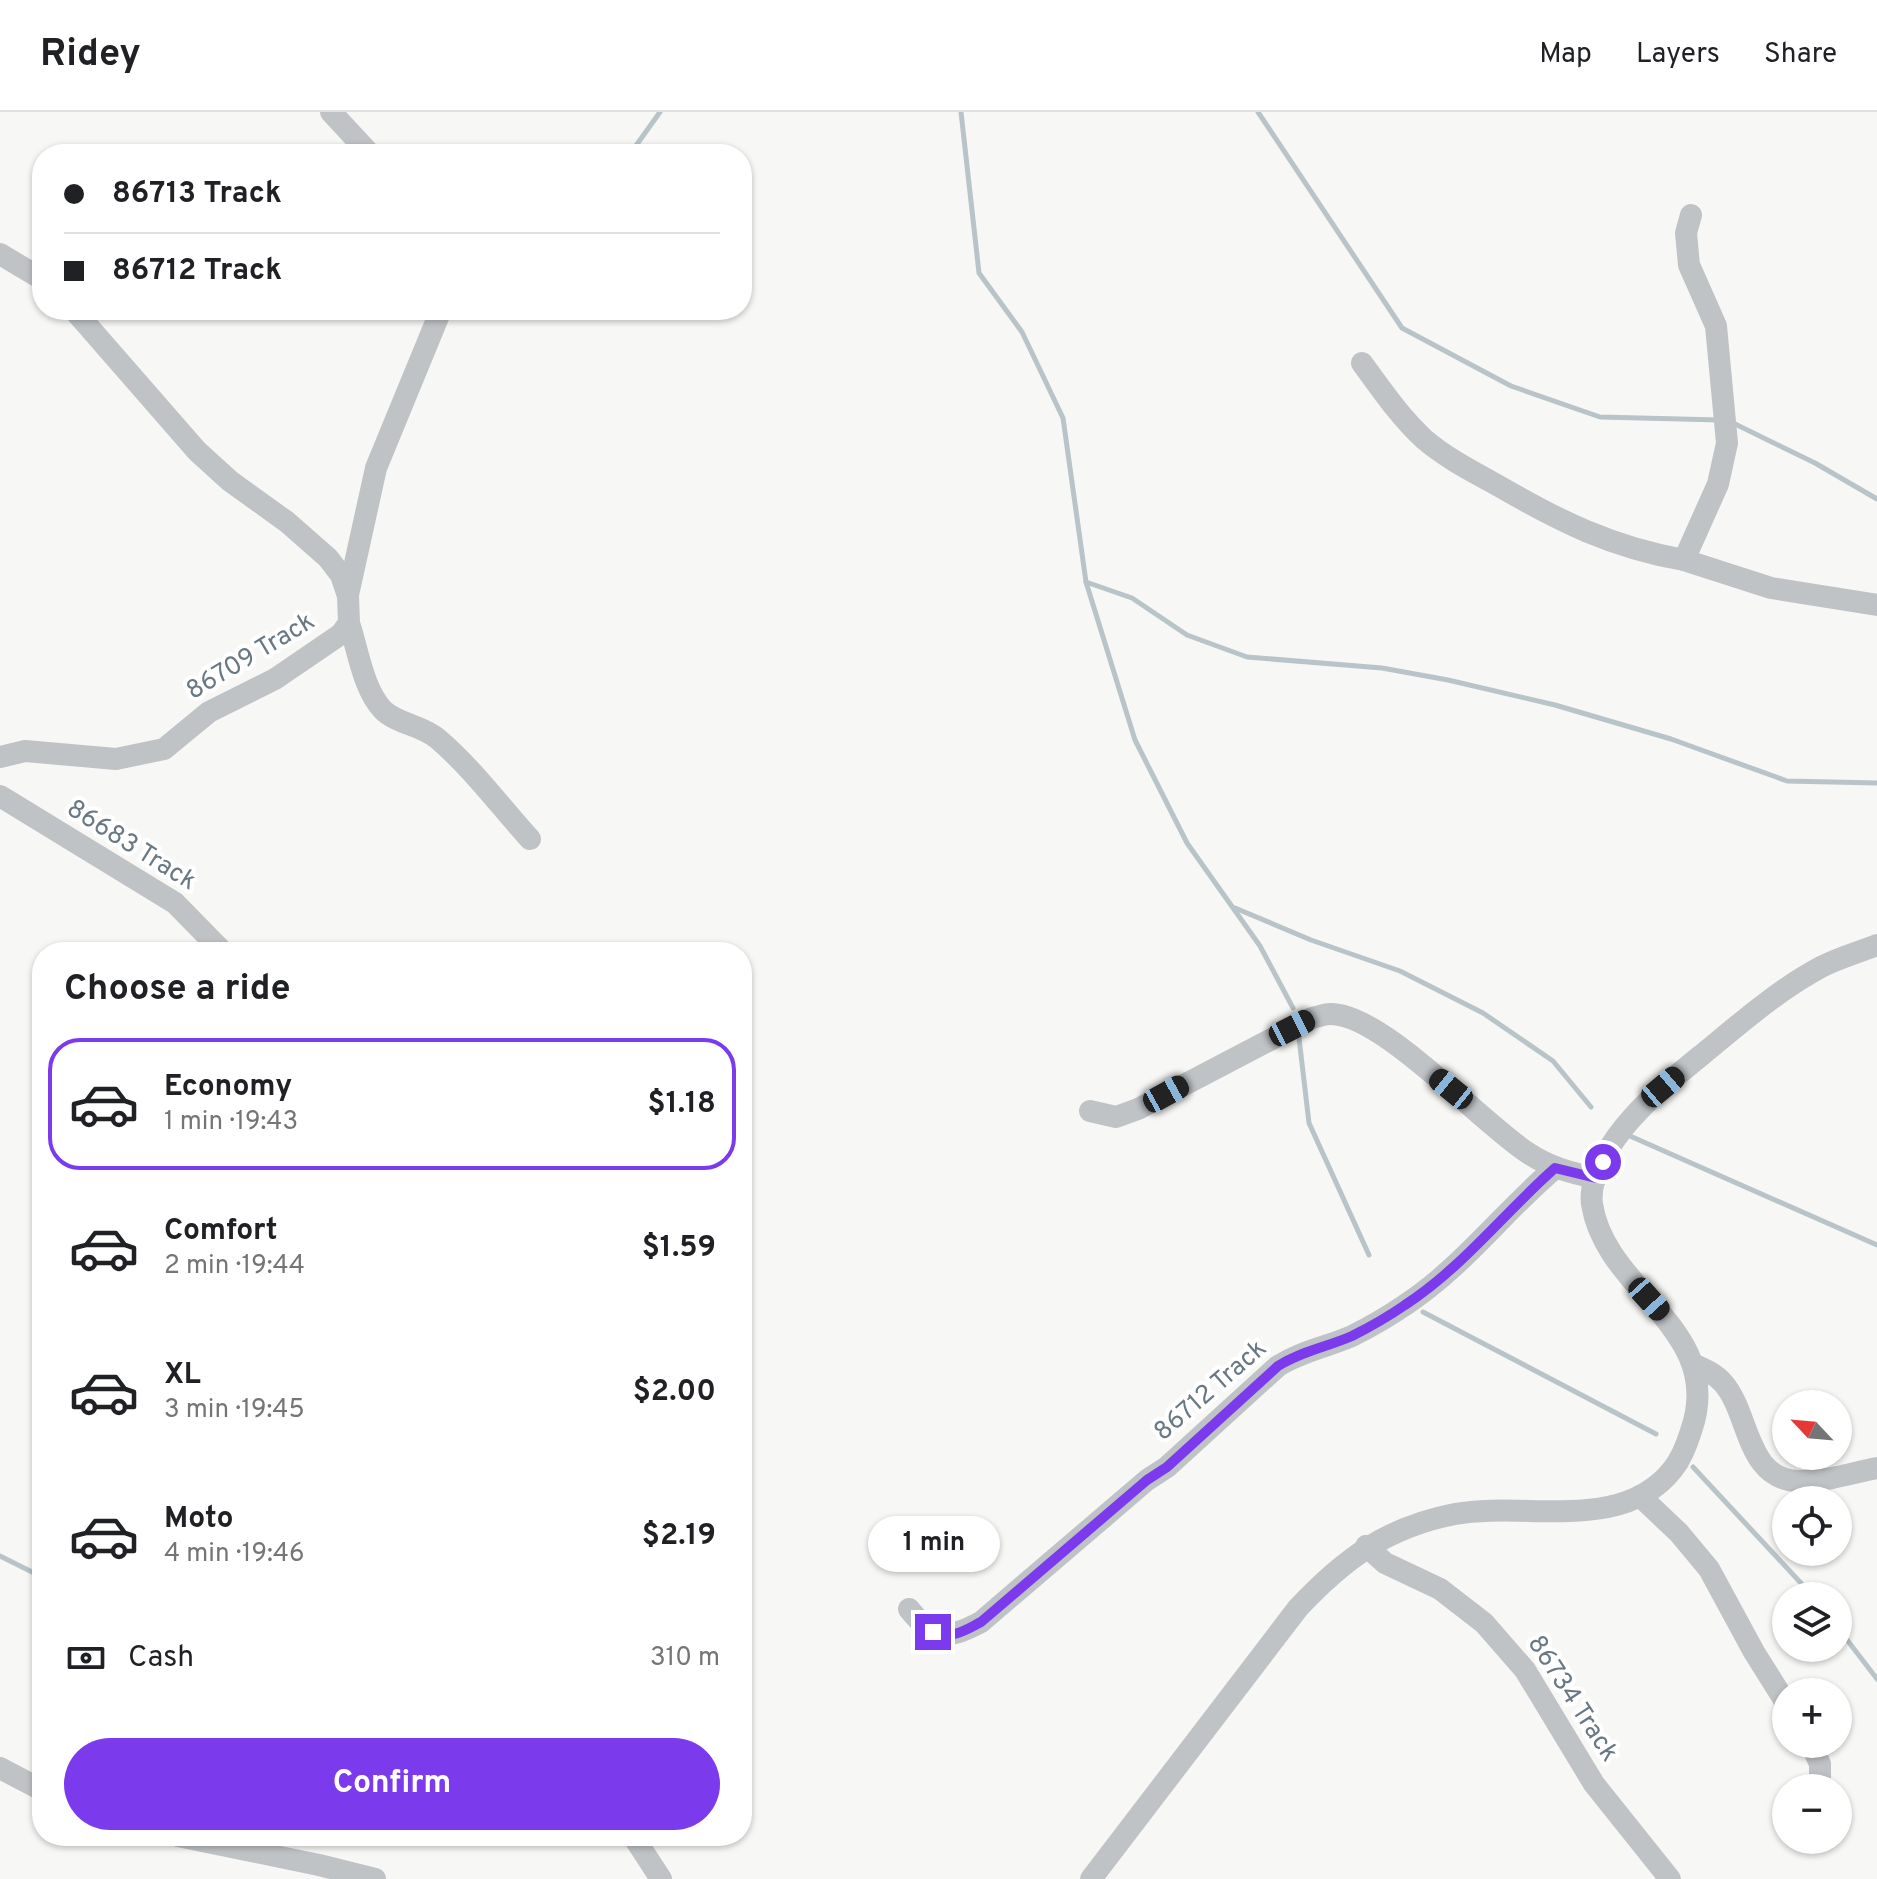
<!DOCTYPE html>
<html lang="en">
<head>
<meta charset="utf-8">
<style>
  :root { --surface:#fff; --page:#f6f6f6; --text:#202124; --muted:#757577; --line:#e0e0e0; --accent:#7c3aed }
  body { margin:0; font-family:Overpass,sans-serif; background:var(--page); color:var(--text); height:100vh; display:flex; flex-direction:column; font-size:30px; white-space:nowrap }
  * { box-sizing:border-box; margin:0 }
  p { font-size:26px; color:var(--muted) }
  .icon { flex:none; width:44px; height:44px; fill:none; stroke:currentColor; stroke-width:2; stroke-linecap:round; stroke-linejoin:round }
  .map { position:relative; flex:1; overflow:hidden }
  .details { position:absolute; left:32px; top:830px; width:720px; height:904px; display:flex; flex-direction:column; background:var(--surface); border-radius:32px; box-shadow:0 2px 6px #0004 }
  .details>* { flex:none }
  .guide { position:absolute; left:32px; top:32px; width:720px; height:176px; border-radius:32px; box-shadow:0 2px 6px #0004; display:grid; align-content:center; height:176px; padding:0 32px; background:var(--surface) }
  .needle { width:52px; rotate:296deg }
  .tools { position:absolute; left:1772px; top:1278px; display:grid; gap:16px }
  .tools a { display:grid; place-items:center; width:80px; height:80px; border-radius:50%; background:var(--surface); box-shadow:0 2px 6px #0004; font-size:40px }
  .end { position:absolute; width:36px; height:36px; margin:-18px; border:10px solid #7c3aed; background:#fff; box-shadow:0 0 0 4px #fff }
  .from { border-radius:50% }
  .bubble { position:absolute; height:56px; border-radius:28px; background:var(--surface); box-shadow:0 2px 6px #0004; font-size:26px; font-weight:700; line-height:56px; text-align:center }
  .car { position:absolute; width:24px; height:48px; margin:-24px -12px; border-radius:10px; box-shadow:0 0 6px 2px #0007; background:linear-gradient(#222 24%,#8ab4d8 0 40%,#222 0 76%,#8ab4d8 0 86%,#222 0) }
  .guide b { display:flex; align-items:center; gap:28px; height:76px; font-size:30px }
  .guide b+b { border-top:2px solid var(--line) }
  .guide i { width:20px; height:20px; background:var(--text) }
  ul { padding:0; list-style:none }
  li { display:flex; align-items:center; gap:24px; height:132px; margin:0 16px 12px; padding:0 16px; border:4px solid transparent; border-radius:32px }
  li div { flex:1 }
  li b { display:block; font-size:30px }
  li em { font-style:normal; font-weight:700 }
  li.on { border-color:var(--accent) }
  li>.icon { width:72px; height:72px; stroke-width:1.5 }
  h2 { padding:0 32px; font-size:36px; line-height:96px }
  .pay { display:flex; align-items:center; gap:20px; height:88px; padding:0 32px; font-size:30px }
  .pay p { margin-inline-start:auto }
  .button { display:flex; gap:16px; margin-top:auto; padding:16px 32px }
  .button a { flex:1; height:92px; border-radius:48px; background:var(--accent); color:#fff; font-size:32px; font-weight:700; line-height:92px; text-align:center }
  header { display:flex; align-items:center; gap:48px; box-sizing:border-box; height:112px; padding:0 40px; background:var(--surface); border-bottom:2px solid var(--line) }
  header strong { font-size:38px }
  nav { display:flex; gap:44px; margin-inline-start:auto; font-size:28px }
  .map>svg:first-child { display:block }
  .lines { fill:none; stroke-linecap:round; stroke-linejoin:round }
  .stream { stroke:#b8c4c8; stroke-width:5 }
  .minor { stroke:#bfc3c6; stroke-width:22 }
  .route { stroke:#7c3aed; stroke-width:10 }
  .labels { text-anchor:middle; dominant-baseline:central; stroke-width:8; stroke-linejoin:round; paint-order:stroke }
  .street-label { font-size:26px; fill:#697983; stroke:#fff }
</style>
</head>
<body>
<header>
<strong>Ridey</strong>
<nav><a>Map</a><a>Layers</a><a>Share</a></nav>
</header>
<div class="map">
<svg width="1877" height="1767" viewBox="0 0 1877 1767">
  <rect width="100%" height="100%" fill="#f7f7f5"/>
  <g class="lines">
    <!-- stream -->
    <g class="stream">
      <path d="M 961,0 L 979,161 L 1022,220 L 1063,306 L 1086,470 L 1135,628 L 1187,731 L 1260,834 L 1293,896"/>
      <path d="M 1258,0 L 1402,216 L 1511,274 L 1600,305 L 1720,308"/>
      <path d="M 630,42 L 660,0"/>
      <path d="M 1733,311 L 1815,351 L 1877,387"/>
      <path d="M 1086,470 L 1132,486 L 1187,523 L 1247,545 L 1382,556 L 1448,568 L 1555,593 L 1671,627 L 1787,669 L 1877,671"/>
      <path d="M 1235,796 L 1311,828 L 1400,859 L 1483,901 L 1553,949 L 1591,995"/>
      <path d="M 1299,926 L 1309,1011 L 1369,1143"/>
      <path d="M 1630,1024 L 1877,1133"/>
      <path d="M 1423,1200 L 1656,1322"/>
      <path d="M 1693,1355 L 1813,1484"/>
      <path d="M 0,1444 L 42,1465"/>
      <path d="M 1838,1516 L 1877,1567"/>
    </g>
    <!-- minor -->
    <g class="minor">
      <path d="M 331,0 L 370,42"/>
      <path d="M 1691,103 L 1686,121 L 1689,153 L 1716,214 L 1727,331 L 1718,372 L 1684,448 L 1771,476 L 1877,493"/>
      <path d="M 0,142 L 42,167"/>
      <path d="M 1362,251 C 1381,277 1400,305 1424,327 C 1446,346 1472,359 1497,373 C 1561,410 1611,435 1684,448"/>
      <path d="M 348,483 L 376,356 L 441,198"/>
      <path d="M 349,511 C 358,538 363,577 383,598 C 397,612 422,613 438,627 C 472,656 500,694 530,727"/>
      <path d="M 0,645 L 25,639 L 116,647 L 164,637 L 209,600 L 275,567 L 341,522 L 349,511 L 348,484 L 341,463 L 328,446 L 287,410 L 230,369 L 197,339 L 74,198"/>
      <path d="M 0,684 L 175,791 L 223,840"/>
      <path d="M 1090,999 L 1116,1005 L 1138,997 L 1312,906 C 1317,905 1324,902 1330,902 C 1382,901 1481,1011 1528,1041 C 1549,1055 1571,1061 1596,1066"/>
      <path d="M 1693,1252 C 1704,1257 1716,1262 1724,1272 C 1750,1303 1746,1367 1798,1369 C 1825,1370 1851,1361 1877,1356"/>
      <path d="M 1640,1384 L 1679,1421 L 1709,1457 L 1754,1540 L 1786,1591"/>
      <path d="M 1366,1434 L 1385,1451 L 1440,1477 L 1484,1511 L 1525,1558 L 1594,1672 L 1670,1767"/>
      <path d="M 909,1497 C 934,1528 947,1528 981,1510 L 1147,1368 L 1167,1355 L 1278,1254 C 1302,1239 1327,1235 1352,1224 C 1370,1215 1389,1204 1405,1193 C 1463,1155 1503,1100 1555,1056"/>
      <path d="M 1811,1632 L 1820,1652 L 1820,1676"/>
      <path d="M 0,1656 L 42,1678"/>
      <path d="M 178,1724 L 319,1753 L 375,1767"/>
      <path d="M 633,1724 L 661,1767"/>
      <path d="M 1091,1767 L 1298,1496 C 1344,1447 1387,1415 1455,1402 C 1526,1389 1622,1422 1673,1357 C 1681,1347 1687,1332 1691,1319 C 1727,1217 1605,1180 1592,1092 C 1588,1063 1614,1026 1632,1006 C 1655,980 1682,959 1709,937 C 1744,908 1780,877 1821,855 C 1838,846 1859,840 1877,833"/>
    </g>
  </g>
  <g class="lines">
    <!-- route -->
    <path class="route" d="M 933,1520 C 955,1526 962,1520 981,1510 L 1147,1368 L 1167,1355 L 1278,1254 C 1302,1239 1327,1235 1352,1224 C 1370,1215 1389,1204 1405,1193 C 1463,1155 1504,1101 1555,1056 L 1596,1066 L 1603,1050"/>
  </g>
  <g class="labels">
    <!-- street labels -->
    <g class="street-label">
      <text transform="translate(251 545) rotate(-31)">86709 Track</text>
      <text transform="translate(131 734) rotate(32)">86683 Track</text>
      <text transform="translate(1211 1279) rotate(-41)">86712 Track</text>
      <text transform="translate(1572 1587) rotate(57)">86734 Track</text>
    </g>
  </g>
</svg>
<div class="tools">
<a><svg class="needle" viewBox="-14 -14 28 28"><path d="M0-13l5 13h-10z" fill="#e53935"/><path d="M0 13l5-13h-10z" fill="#757577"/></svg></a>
<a><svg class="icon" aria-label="locate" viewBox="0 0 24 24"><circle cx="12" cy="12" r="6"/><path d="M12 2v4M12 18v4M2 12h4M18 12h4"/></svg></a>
<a><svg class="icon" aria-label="layers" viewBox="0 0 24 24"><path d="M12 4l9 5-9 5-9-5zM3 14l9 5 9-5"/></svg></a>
<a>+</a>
<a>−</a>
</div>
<i class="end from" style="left:1603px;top:1050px"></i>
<i class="end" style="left:933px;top:1520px"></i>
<div class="bubble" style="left:868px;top:1404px;width:132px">1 min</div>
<i class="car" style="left:1292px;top:916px;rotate:63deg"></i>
<i class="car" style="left:1663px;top:975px;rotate:50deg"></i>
<i class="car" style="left:1451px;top:977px;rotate:309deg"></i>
<i class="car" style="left:1166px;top:982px;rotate:61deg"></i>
<i class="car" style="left:1649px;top:1187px;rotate:138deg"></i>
<div class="guide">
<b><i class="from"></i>86713 Track</b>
<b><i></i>86712 Track</b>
</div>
<section class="details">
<h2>Choose a ride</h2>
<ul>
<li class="on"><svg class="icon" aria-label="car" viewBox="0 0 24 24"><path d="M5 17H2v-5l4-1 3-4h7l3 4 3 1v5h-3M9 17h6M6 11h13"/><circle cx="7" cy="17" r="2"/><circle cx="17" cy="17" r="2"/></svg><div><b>Economy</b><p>1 min · 19:43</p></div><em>$1.18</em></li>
<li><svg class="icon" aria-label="car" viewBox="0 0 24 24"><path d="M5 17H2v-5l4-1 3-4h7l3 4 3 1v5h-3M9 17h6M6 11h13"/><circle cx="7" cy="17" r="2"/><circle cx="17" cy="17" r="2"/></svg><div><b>Comfort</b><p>2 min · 19:44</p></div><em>$1.59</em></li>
<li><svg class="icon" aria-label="car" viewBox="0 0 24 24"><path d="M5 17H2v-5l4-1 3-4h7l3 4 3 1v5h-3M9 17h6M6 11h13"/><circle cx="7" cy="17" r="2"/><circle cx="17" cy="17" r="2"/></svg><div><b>XL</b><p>3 min · 19:45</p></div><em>$2.00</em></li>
<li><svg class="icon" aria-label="car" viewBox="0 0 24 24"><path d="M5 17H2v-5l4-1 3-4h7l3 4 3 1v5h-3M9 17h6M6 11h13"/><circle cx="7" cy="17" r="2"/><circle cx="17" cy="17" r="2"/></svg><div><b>Moto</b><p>4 min · 19:46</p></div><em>$2.19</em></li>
</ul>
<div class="pay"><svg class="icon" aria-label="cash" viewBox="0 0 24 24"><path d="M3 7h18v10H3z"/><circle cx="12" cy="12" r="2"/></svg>Cash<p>310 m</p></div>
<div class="button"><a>Confirm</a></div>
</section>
</div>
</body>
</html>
